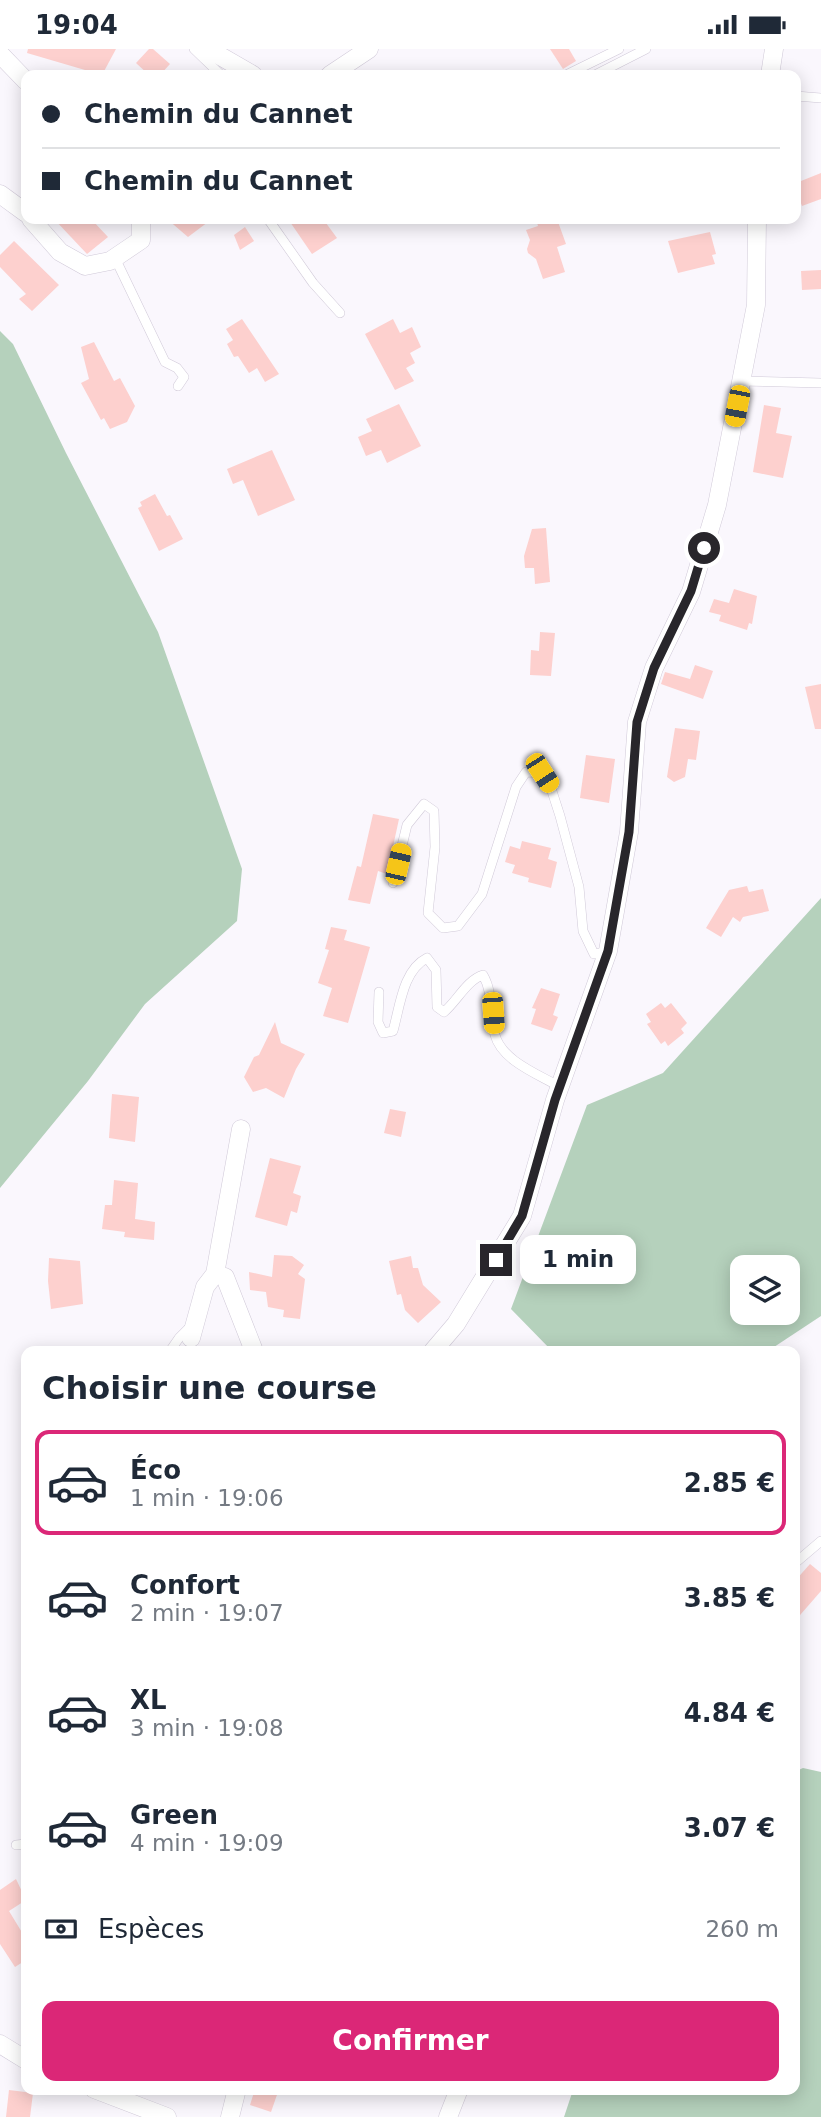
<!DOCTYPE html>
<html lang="fr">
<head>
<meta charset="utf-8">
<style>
  :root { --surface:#fff; --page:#f6f6f7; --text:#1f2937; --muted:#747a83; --line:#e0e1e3; --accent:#db2777 }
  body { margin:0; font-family:"DejaVu Sans",sans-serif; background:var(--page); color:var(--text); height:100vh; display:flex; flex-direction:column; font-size:26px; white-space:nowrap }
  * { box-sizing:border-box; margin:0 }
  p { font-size:23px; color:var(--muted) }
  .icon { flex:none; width:38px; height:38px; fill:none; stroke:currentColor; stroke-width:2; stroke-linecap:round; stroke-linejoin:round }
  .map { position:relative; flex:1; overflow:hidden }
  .side { position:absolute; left:21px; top:1297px; width:779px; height:749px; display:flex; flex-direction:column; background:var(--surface); border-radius:14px; box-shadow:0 4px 18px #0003 }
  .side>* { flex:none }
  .top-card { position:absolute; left:21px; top:21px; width:780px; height:154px; border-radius:14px; box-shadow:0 4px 18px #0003; display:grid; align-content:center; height:154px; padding:0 21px; background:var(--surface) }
  .controls { position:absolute; left:730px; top:1206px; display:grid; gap:14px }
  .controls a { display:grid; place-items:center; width:70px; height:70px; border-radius:14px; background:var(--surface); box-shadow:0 4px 18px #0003; font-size:35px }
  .end { position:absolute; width:32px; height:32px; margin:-16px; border:9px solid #28262b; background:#fff; box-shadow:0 0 0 4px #fff }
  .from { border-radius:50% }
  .bubble { position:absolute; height:49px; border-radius:14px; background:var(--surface); box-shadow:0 4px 18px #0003; font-size:23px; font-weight:800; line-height:49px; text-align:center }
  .car { position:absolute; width:21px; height:42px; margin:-21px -10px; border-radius:9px; box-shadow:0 0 5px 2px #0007; background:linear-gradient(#f5c518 24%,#345 0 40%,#f5c518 0 76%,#345 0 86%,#f5c518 0) }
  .top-card b { display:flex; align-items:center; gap:24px; height:66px; font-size:26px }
  .top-card b+b { border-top:2px solid var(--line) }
  .top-card i { width:18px; height:18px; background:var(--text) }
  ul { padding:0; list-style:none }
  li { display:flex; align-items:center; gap:21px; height:105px; margin:0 14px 10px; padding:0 7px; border:4px solid transparent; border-radius:14px }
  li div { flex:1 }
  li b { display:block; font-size:26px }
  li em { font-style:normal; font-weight:800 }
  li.active { border-color:var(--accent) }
  li>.icon { width:63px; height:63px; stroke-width:1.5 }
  h2 { padding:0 21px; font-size:32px; line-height:84px }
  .pay { display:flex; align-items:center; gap:18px; height:77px; padding:0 21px; font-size:26px }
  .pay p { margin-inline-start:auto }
  .action { display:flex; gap:14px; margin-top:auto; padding:14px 21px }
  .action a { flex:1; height:80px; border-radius:14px; background:var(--accent); color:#fff; font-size:28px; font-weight:800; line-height:80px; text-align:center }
  .status { display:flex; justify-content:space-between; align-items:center; height:49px; padding:0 35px; background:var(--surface); direction:ltr }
  .status svg { height:19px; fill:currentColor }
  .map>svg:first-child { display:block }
  .green { fill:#b5d1bc; fill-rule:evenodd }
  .building { fill:#fdd0ce }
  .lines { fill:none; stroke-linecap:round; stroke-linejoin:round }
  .service-casing { stroke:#d0c9d8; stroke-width:10 }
  .minor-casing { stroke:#d0c9d8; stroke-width:19 }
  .service { stroke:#fff; stroke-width:9 }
  .minor { stroke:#fff; stroke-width:18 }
  .route { stroke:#28262b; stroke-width:9 }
</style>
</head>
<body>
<div class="status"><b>19:04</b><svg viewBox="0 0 49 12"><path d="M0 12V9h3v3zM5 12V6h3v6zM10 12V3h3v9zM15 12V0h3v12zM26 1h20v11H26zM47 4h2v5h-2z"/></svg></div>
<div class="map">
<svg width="821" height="2068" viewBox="0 0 821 2068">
  <rect width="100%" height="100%" fill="#faf7fd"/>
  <!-- green -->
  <g class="green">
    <path d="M 0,282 L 13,295 L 66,404 L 158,583 L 242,820 L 237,872 L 145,955 L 88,1032 L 0,1139 Z"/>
    <path d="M 821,849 L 821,1267 L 768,1302 L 552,1302 L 511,1260 L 587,1056 L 663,1024 ZM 788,1218 L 788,1264 L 742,1264 L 742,1218 Z"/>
    <path d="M 803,1719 L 821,1723 L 821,2068 L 564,2068 L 573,2041 L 794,2040 L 794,1723 Z"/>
  </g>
  <!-- building -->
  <g class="building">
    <path d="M 28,0 L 116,0 L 102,26 L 27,4 Z"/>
    <path d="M 149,0 L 153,0 L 170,15 L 160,26 L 149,26 L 136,14 Z"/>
    <path d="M 550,0 L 569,0 L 576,12 L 563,20 Z"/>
    <path d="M 821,124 L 821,150 L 802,157 L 796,141 L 796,134 Z"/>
    <path d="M 54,170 L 91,170 L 108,188 L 87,205 Z"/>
    <path d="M 167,170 L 212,170 L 188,188 Z"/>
    <path d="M 288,170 L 323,170 L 337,189 L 312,205 Z"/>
    <path d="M 536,170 L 557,170 L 566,195 L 557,198 L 565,223 L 543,230 L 536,210 L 528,204 L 527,200 L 530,191 L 526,181 L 538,177 Z"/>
    <path d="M 245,178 L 254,192 L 240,201 L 234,186 Z"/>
    <path d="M 710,183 L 716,205 L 712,206 L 715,215 L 678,224 L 668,192 Z"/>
    <path d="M 14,192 L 59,236 L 32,262 L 19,250 L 26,245 L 0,218 L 0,206 Z"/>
    <path d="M 821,221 L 821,240 L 802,241 L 801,222 Z"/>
    <path d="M 242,270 L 279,325 L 265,333 L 257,319 L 249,324 L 238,307 L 234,308 L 227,295 L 233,291 L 226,280 Z"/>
    <path d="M 393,270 L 400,284 L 412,278 L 421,298 L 410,304 L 415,314 L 406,319 L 414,332 L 395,341 L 365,285 Z"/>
    <path d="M 94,293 L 114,332 L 120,329 L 135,357 L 127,373 L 110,380 L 104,369 L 101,371 L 81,334 L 89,330 L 81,298 Z"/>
    <path d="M 399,355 L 421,397 L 387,414 L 381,401 L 366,407 L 358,388 L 372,382 L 366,370 Z"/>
    <path d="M 764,356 L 781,359 L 776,384 L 792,387 L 783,429 L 753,423 Z"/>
    <path d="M 272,401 L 295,451 L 258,467 L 243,431 L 233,435 L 227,420 Z"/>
    <path d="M 155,445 L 167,467 L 170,466 L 183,490 L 159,502 L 138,459 L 142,457 L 140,453 Z"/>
    <path d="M 546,479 L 550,533 L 535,535 L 534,519 L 525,519 L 524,507 L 532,480 Z"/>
    <path d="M 734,540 L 757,547 L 752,575 L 749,574 L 747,581 L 719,572 L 721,566 L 709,563 L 714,550 L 729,554 Z"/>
    <path d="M 540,583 L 555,584 L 551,627 L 530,626 L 531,601 L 539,602 Z"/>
    <path d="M 695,616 L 713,622 L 703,650 L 661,635 L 665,623 L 690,630 Z"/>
    <path d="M 821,635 L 821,680 L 815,680 L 805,638 Z"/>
    <path d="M 675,679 L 700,682 L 696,711 L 688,710 L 685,728 L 674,733 L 667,728 Z"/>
    <path d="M 586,706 L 615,710 L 609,754 L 580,749 Z"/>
    <path d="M 373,765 L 399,770 L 387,825 L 378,822 L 370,855 L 348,851 L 357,817 L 361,818 Z"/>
    <path d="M 522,792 L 551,799 L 548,810 L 557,813 L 551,839 L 528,833 L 529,829 L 512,824 L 515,816 L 505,813 L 510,797 L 520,800 Z"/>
    <path d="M 747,837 L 749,843 L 763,840 L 769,862 L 743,868 L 740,873 L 733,868 L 721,888 L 706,879 L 729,841 Z"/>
    <path d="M 331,878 L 347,881 L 344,891 L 370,898 L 348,974 L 323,967 L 332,939 L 318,934 L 329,901 L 325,900 Z"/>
    <path d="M 541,939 L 560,945 L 553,966 L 558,968 L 552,982 L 531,975 L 536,960 L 532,959 Z"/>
    <path d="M 661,954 L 665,959 L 671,954 L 687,974 L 681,980 L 684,984 L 668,997 L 665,992 L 661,995 L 647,975 L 651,973 L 646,965 Z"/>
    <path d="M 275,973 L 281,994 L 305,1005 L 296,1020 L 284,1049 L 266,1039 L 253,1043 L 244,1028 L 254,1008 L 259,1006 Z"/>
    <path d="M 112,1045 L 139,1048 L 135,1093 L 109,1089 Z"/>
    <path d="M 390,1060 L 406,1063 L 401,1088 L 384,1084 Z"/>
    <path d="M 270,1109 L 301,1117 L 293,1144 L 301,1147 L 297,1164 L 291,1162 L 287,1177 L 255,1168 Z"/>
    <path d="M 114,1131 L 138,1134 L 135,1170 L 155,1173 L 154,1191 L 124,1188 L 125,1183 L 102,1180 L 105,1156 L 112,1156 Z"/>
    <path d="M 274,1206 L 292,1207 L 304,1216 L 298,1225 L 305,1230 L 300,1270 L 283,1268 L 284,1261 L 268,1258 L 266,1243 L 250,1241 L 249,1223 L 272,1228 Z"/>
    <path d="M 411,1207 L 413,1219 L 418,1219 L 423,1236 L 441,1253 L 418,1274 L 405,1261 L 401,1245 L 397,1246 L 389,1212 Z"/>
    <path d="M 49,1209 L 80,1212 L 83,1255 L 51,1260 L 48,1232 Z"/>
    <path d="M 810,1515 L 821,1524 L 821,1542 L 794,1573 L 794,1533 Z"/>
    <path d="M 16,1830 L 26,1851 L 9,1862 L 26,1890 L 26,1911 L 15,1918 L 0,1895 L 0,1841 Z"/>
    <path d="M 255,2040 L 279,2040 L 271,2063 L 250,2056 Z"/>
    <path d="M 9,2041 L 33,2044 L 30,2068 L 6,2068 Z"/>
  </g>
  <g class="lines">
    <defs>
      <g id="service">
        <path d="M 194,0 L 221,26"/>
        <path d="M 566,26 L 619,0"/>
        <path d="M 595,26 L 646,0"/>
        <path d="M 796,47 L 821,49"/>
        <path d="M 268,170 L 313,234 L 340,264"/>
        <path d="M 115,209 L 165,313 L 177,319 L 184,328 L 178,337"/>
        <path d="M 741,332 L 821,334"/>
        <path d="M 393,834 L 407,776 L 424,755 L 434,762 L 435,798 L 428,864 L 443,879 L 458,877 L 482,845 L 516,738 L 526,723 L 542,724 L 550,736 L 560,767 L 579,838 L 583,882 L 594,905 L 606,903"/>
        <path d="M 379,943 L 378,973 L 383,984 L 393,982 C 400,957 403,921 427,909 L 436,921 L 437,958 L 444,963 C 457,952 467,931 483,926 C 494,945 489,966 495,986 C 502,1012 538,1025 560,1038"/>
        <path d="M 170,1302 L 179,1289 L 191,1277"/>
        <path d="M 794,1515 L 821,1492"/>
        <path d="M 16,1796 L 26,1795"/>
      </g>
      <g id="minor">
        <path d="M 208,0 L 253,26"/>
        <path d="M 0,5 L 26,32"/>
        <path d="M 330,26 L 369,0"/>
        <path d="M 770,26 L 774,0"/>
        <path d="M 0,145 L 26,164"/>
        <path d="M 31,170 L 60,203 L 85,217 L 110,212 L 141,191 L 141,170"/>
        <path d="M 215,1225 L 225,1228 L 254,1302"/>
        <path d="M 191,1289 L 205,1238 L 215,1225 L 241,1080"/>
        <path d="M 433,1302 L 456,1275 L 522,1167 L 555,1051 L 608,902 L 629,783 L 637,673 L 654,619 L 691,543 L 717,456 L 756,256 L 757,170"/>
        <path d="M 0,1995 L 26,2011"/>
        <path d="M 94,2040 L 167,2068"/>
        <path d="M 230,2068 L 237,2040"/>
        <path d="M 448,2068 L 459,2040"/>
      </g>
    </defs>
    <!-- service casing -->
    <use href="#service" class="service-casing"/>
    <!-- minor casing -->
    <use href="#minor" class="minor-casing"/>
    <!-- service -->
    <use href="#service" class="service"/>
    <!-- minor -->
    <use href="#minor" class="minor"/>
  </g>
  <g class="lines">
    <!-- route -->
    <path class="route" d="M 496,1211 L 522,1167 L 555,1051 L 608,902 L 629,783 L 637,673 L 654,619 L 691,542 L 704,499"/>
  </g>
</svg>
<div class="controls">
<a><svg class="icon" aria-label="layers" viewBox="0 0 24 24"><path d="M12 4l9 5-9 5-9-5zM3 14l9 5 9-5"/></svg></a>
</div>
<i class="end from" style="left:704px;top:499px"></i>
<i class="end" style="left:496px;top:1211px"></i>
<div class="bubble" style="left:520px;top:1186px;width:116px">1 min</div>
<i class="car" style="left:737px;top:357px;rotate:191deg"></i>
<i class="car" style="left:542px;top:724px;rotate:147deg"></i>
<i class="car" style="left:398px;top:815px;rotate:13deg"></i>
<i class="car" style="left:493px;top:964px;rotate:176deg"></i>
<div class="top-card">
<b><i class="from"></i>Chemin du Cannet</b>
<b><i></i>Chemin du Cannet</b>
</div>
<section class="side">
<h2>Choisir une course</h2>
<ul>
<li class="active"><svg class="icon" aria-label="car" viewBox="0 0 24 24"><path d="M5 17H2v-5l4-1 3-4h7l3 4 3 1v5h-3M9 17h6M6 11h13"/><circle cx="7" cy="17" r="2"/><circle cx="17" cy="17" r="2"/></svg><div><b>Éco</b><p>1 min · 19:06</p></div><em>2.85 €</em></li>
<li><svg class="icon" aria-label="car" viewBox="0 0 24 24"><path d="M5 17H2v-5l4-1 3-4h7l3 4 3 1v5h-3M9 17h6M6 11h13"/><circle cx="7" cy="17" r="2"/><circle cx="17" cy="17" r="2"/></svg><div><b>Confort</b><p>2 min · 19:07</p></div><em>3.85 €</em></li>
<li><svg class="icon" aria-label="car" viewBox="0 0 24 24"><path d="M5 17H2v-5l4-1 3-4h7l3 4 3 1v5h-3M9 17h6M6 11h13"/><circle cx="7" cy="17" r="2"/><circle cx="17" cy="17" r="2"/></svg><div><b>XL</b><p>3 min · 19:08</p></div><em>4.84 €</em></li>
<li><svg class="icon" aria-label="car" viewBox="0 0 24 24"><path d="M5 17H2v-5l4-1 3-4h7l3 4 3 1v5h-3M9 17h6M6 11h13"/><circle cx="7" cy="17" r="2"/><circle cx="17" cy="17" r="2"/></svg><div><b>Green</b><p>4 min · 19:09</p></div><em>3.07 €</em></li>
</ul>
<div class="pay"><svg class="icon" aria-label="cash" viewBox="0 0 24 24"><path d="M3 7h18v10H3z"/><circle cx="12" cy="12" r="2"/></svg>Espèces<p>260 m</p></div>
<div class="action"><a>Confirmer</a></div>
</section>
</div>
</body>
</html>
